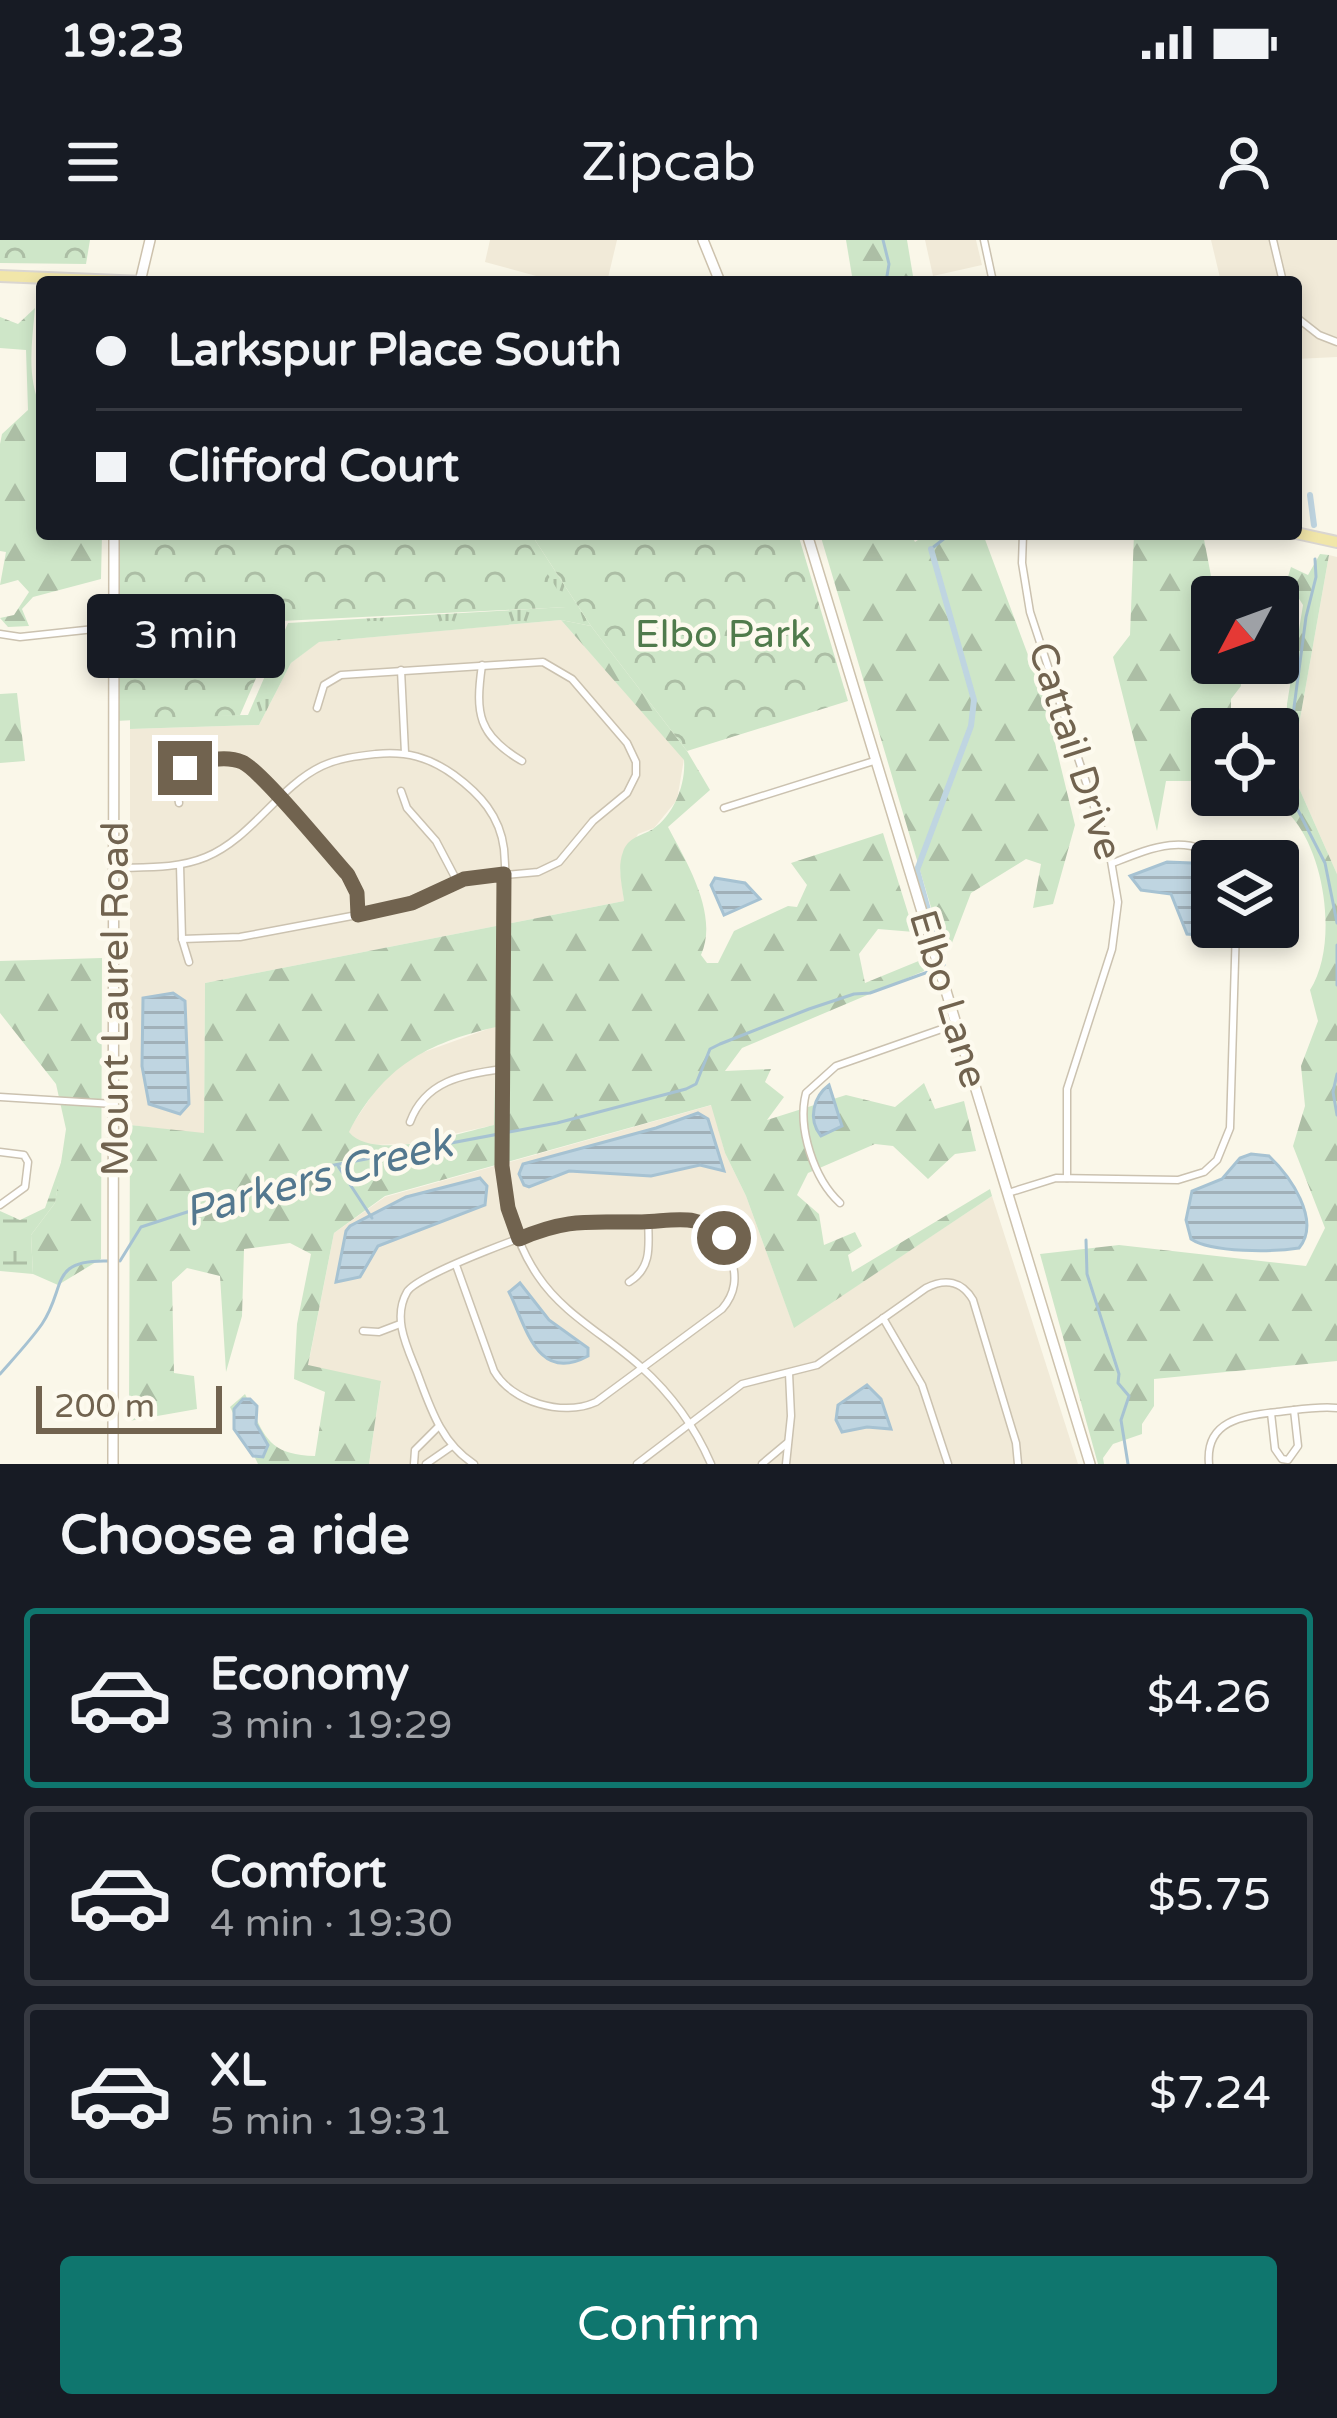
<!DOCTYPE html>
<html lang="en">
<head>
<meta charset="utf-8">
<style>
  :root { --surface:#171b24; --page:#242831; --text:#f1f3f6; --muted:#9ea1a6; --line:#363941; --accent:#0f766e }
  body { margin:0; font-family:"Varela Round",sans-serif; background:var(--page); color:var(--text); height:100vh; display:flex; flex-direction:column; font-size:45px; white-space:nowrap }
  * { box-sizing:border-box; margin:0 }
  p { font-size:39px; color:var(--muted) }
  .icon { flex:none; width:66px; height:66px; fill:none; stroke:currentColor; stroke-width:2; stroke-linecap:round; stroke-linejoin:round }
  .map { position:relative; height:1224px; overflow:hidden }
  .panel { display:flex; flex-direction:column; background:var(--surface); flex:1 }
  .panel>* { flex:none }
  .top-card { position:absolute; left:36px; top:36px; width:1266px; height:264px; border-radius:12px; box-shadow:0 6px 18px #0003; display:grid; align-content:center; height:264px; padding:0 60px; background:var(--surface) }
  .needle { width:78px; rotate:229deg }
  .tools { position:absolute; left:1191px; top:336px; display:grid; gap:24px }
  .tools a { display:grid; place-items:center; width:108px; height:108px; border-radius:12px; background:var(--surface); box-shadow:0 6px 18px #0003; font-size:60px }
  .scale { position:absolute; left:36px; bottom:30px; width:186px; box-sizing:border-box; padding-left:12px; border:6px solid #71634f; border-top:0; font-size:33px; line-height:42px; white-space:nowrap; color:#71634f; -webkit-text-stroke:9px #fdfaee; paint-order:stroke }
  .end { position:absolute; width:54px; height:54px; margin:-27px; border:15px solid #71634f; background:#fff; box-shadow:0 0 0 6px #fff }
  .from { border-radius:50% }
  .bubble { position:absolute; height:84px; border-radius:12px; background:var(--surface); box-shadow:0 6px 18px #0003; font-size:39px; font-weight:600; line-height:84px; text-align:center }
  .top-card b { display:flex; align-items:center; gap:42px; height:114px; font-size:45px }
  .top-card b+b { border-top:3px solid var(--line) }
  .top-card i { width:30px; height:30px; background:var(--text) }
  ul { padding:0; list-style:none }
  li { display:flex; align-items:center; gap:36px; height:180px; margin:0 24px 18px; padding:0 36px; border:6px solid var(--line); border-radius:12px }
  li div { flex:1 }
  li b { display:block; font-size:45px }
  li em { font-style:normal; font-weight:600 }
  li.current { border-color:var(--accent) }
  li>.icon { width:108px; height:108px; stroke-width:1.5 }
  h2 { padding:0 60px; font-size:54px; line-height:144px }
  .action { display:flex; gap:24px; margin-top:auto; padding:24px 60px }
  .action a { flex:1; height:138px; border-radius:12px; background:var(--accent); color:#fff; font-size:48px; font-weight:600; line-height:138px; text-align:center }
  .status { display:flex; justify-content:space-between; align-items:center; height:84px; padding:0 60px; background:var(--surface); direction:ltr }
  .status svg { height:33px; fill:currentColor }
  header { display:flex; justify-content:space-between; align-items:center; height:156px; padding:0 60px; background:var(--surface); font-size:54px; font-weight:600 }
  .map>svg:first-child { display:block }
  .residential { fill:#f1ead8 }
  .grass { fill:url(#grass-tufts) }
  .forest { fill:url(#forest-firs); fill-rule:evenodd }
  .wetland { fill:url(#wetland-marsh) }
  .park { fill:url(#park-crowns) }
  .water { fill:url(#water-rules); stroke:#a6c2d2; stroke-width:3 }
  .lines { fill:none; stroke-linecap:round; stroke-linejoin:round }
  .stream { stroke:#a6c2d2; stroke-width:3 }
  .canal { stroke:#bfd5e1; stroke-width:6 }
  .street-casing { stroke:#cbc2b0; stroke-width:9 }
  .secondary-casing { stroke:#cdc2ad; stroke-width:12 }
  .primary-casing { stroke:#dad6d1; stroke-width:14 }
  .street { stroke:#fff; stroke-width:6 }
  .secondary { stroke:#fff; stroke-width:9 }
  .primary { stroke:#f1e6a9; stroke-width:10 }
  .route { stroke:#71634f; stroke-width:15 }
  .labels { text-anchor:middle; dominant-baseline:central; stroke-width:9; stroke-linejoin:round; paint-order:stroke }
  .park-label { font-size:39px; fill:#507b4c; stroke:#fdfaee }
  .street-label { font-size:39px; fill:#71634f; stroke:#fdfaee }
  .water-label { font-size:42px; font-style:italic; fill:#53788f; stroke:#fdfaee }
</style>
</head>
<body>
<div class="status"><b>19:23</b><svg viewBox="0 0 49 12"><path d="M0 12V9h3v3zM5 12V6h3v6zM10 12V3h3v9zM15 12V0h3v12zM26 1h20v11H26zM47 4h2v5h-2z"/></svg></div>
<header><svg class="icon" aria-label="menu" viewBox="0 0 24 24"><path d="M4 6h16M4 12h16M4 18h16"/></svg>Zipcab<svg class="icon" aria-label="person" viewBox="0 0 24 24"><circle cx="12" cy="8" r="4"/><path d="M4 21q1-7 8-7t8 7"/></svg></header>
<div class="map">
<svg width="1337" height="1224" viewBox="0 0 1337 1224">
  <defs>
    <pattern id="grass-tufts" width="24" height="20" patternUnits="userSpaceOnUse" patternTransform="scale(3)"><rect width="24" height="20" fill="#cee6c8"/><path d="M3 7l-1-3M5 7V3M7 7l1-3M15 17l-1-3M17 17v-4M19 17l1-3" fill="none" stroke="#acbea5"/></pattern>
    <pattern id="forest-firs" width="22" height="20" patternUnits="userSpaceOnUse" patternTransform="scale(3)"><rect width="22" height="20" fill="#cee6c8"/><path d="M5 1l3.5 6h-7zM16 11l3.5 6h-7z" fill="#acbea5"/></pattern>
    <pattern id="wetland-marsh" width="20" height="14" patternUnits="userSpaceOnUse" patternTransform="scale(3)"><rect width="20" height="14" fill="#cee6c8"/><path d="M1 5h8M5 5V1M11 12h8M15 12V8" fill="none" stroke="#acbea5"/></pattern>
    <pattern id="park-crowns" width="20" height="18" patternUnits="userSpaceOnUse" patternTransform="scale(3)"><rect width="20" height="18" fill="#cee6c8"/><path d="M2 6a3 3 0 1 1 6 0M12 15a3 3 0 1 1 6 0" fill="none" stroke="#acbea5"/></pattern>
    <pattern id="water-rules" width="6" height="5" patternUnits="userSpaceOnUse" patternTransform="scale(3)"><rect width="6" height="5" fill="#bfd5e1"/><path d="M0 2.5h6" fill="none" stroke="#a0b0b9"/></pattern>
  </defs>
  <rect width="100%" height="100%" fill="#faf7e9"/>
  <!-- residential -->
  <g class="residential">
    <path d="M 490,0 L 617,0 L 607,42 L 558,42 L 485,22 Z"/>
    <path d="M 925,0 L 976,0 L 982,25 L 933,36 Z"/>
    <path d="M 1211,0 L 1337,0 L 1337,117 L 1296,119 L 1296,42 L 1221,42 Z"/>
    <path d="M 1329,315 L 1337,317 L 1337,634 L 1291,530 Z"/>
    <path d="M 561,380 L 684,519 L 677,560 L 654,588 L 638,594 L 620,629 L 624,661 L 205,743 L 204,894 L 130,885 L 130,489 L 259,485 L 291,423 L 318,402 Z"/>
    <path d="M 496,786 L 494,885 L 408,904 L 368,905 L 355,900 L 348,891 L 381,842 L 413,816 Z"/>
    <path d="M 712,865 L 725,913 L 746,956 L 794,1087 L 992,956 L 1078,1224 L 369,1224 L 381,1142 L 308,1126 L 334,993 L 385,957 Z"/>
  </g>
  <!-- grass -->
  <path class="grass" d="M 533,297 L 591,386 L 561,380 L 319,402 L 291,423 L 259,485 L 130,489 L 130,476 L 248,475 L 288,383 L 566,367 L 526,300 Z"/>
  <!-- forest -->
  <g class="forest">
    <path d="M 846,0 L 907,0 L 914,42 L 853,42 Z"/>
    <path d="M 35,68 C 32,103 26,138 42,170 L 42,294 L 102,294 L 101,339 L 33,357 L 22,369 L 29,386 L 8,387 L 0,378 L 14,375 L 29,352 L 18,340 L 0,345 L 6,312 L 0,311 L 0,204 L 2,194 L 28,170 L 26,110 L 0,108 L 0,77 L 18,84 Z"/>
    <path d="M 820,294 L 911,294 L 915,302 L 927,294 L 983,294 L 1044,458 L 1075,585 L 1053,664 L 1033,668 L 1041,624 L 1026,619 L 971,653 L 950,708 L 944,711 Z"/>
    <path d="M 1134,294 L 1203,294 L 1215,357 L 1212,423 L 1240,423 L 1241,446 L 1231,459 L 1231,489 L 1212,489 L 1212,541 L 1166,541 L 1157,591 L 1113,417 L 1130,395 Z"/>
    <path d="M 1320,314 L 1329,315 L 1291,530 L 1337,634 L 1337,1121 L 1154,1139 L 1154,1166 L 1142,1184 L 1142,1194 L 1113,1204 L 1103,1218 L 1104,1224 L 1098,1224 L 1040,1014 L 1119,1005 L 1306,1026 L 1325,988 L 1293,906 L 1305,866 L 1301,826 L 1318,781 L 1310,750 C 1337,708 1327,622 1295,581 C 1288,571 1276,563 1267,555 L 1278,555 L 1278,513 L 1286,512 L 1287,464 L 1303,365 L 1287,340 L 1291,327 L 1308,335 Z"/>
    <path d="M 561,380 L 591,386 L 687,511 L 710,550 L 668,587 C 687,623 719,675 701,715 L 707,723 L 718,723 L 734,691 L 788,666 L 797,667 L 807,645 L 791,623 L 883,593 L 914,692 L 878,689 L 859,714 L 865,743 L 921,720 L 924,731 L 742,808 L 725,831 L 771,829 L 765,842 L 784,857 L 767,880 L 846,855 L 895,867 L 924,843 L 935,869 L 964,861 L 976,911 L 955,914 L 928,939 L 893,906 L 875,904 L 808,933 L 797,955 L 819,974 L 824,1005 L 855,992 L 862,1006 L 848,1015 L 852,1032 L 990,949 L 992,956 L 794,1088 L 746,956 L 725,913 L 711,865 L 385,956 L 334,993 L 308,1125 L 381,1141 L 369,1224 L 258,1224 L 230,1167 L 245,1154 C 264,1194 266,1215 315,1216 L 325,1152 L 294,1139 L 297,1084 L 311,1014 L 290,1003 L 244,1009 L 242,1076 L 226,1132 L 220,1036 L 187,1028 L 172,1042 L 174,1133 L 194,1136 L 197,1169 L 129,1181 L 130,885 L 204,893 L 205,743 L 624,661 C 622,645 617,627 623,612 C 628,597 641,596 653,589 C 674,575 686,544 684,520 ZM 496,787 L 494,885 C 460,893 373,922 349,892 C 383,827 426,803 496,787 Z"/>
    <path d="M 17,453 L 25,521 L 0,523 L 0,454 Z"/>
    <path d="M 102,718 L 101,1019 L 58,1045 L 33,1034 L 31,995 L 55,963 L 66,889 L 56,844 L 0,773 L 0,721 Z"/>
  </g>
  <!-- wetland -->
  <path class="wetland" d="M 63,917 L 55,963 L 31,995 L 33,1034 L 0,1031 L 0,971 L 20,980 L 45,968 Z"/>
  <!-- park -->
  <g class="park">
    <path d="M 0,0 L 90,0 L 86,24 L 0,23 Z"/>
    <path d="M 116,294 L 523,294 L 568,367 L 281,381 L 240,475 L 115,481 Z"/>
    <path d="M 537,294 L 798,294 L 848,461 L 687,511 L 591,386 L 533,297 Z"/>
  </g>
  <!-- water -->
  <g class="water">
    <path d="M 1167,622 L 1192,623 L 1211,638 L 1212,687 L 1217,687 L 1211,696 L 1187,694 L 1171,654 L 1141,650 L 1130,636 Z"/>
    <path d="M 715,638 L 745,643 L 760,659 L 724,675 L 711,645 Z"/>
    <path d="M 173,753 L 185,761 L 189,864 L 180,874 L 149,864 L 142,826 L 143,758 Z"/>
    <path d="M 829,845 L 842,886 L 821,896 C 807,879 814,856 829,845 Z"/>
    <path d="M 698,873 L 708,879 L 724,931 L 700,925 L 651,936 L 569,931 L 529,947 L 524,945 L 519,934 L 523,924 L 656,888 Z"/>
    <path d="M 1251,914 L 1269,916 C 1289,935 1322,980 1299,1008 C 1273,1012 1212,1013 1191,999 L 1186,980 L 1192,951 L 1222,939 L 1240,918 Z"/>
    <path d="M 480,938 L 487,946 L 485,965 L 378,1006 L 360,1037 L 336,1042 L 346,991 L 350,986 L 406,957 Z"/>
    <path d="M 520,1043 L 549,1080 L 588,1108 L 588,1116 C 537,1144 526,1086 509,1052 Z"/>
    <path d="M 867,1145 L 881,1159 L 891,1189 L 867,1187 L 842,1192 L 836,1180 L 838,1165 Z"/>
    <path d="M 243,1159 L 250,1159 L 257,1166 L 256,1184 L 268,1205 L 263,1217 L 253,1216 L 234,1189 L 234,1169 Z"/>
  </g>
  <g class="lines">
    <!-- stream -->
    <g class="stream">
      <path d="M 883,0 L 889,24 L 886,42"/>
      <path d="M 931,309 L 950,294"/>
      <path d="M 1315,319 L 1316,337 L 1306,377 L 1284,543 L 1325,623 L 1337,683"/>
      <path d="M 1337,705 L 1337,745"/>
      <path d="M 1337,834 L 1333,852 L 1337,875"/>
      <path d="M 338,926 L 372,978"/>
      <path d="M 1086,1000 L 1087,1034 L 1119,1134 L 1118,1143 L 1129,1156 L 1121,1180 L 1128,1224"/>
      <path d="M 120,1021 L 141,987 L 329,926 L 557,883 L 686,849 L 696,844 L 710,809 L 720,804 L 809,769 L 854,754 L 870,753 L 928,732"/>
      <path d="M 0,1134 C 14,1118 30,1101 42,1084 C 67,1047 48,1019 109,1021"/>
    </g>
    <!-- canal -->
    <g class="canal">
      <path d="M 1310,255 L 1314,285"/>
      <path d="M 931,309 L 974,460 L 971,486 L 917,630 L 943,724"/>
    </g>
    <defs>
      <g id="street">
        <path d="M 984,0 L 993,42"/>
        <path d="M 1273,0 L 1283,42"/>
        <path d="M 1296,77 L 1319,95 L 1337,102"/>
        <path d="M 1023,294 L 1022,323 L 1030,372 L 1110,615 L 1118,662 L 1112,709 L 1067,849 L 1067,938"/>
        <path d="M 0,394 L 20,397 L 113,387"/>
        <path d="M 482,425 C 475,474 478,495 522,521"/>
        <path d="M 401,430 L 405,513"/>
        <path d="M 401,551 L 407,568 L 436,601 L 457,641"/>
        <path d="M 179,563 L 176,543 L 185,528 L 210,520 L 246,523 L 348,635 L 357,653 L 359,675"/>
        <path d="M 724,568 L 874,521"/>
        <path d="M 1113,623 C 1148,609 1188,591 1220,621"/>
        <path d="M 180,625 L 182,699 L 189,722"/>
        <path d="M 115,628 C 146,627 177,629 206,617 C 252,598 278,547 322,526 C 339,518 358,516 376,514 C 406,511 429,517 454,535 C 480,554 500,576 504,609 C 510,688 503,770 503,849 C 504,915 498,978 538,1036 C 564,1075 607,1096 641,1127 C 671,1154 695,1187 711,1224"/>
        <path d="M 182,699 L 240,697 L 389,669 L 464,639 L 538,632 L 559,622 L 593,581 L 627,553 L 636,535 L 636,522 L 627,503 L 572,439 L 543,422 L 341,435 L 324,445 L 317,468"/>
        <path d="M 0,857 L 114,864"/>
        <path d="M 410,882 C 425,841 463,834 503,829"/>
        <path d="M 0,912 L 24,915 L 28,922 L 25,947 L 0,965"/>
        <path d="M 1008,953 L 1056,938 L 1178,940 L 1204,932 L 1217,920 L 1230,888 L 1236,687"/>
        <path d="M 840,963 C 814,939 797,888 806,853 L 836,826 L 956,784"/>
        <path d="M 456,1025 L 494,1131 C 512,1162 562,1177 596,1162 L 722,1069 C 736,1053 737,1037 731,1017 C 727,1002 719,989 704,982 C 693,978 590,978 575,981 C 550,985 417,1034 407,1052 C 392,1078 407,1107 417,1132 C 430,1167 441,1203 474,1224"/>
        <path d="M 629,1042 C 652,1028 649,1006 648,981"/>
        <path d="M 883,1078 L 922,1145 L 948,1224"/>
        <path d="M 363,1091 L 379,1092 L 400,1084"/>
        <path d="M 1271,1173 L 1275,1209 L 1282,1219 L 1288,1220 L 1298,1206 L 1294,1170"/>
        <path d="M 414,1224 L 415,1210 L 439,1186"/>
        <path d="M 426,1224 L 452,1206"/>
        <path d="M 637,1224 L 742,1144 L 817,1125 L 926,1048 C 945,1038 962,1041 973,1060 L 1016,1203 L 1018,1224"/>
        <path d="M 762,1224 L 787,1203"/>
        <path d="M 786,1224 L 791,1176 L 789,1133"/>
        <path d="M 1209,1224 C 1205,1180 1243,1176 1277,1172 C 1297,1170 1317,1166 1337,1168"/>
      </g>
      <g id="secondary">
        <path d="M 703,0 L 720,42"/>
        <path d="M 140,42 L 150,0"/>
        <path d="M 807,294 L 1090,1224"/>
        <path d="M 113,1224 L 114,294"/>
      </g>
      <g id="primary">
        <path d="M 0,36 L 143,42"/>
        <path d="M 1296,293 L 1337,302"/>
      </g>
    </defs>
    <!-- street casing -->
    <use href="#street" class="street-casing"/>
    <!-- secondary casing -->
    <use href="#secondary" class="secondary-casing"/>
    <!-- primary casing -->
    <use href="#primary" class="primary-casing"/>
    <!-- street -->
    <use href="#street" class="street"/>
    <!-- secondary -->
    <use href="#secondary" class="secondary"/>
    <!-- primary -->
    <use href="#primary" class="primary"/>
  </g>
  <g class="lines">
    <!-- route -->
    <path class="route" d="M 185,528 C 201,520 226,515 242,522 C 261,530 330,615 348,635 L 357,653 L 358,675 L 412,663 L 464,639 L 504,634 L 502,926 L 508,968 L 519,999 C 570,977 590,983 642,982 C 674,981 700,972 724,998"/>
  </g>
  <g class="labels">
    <!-- park labels -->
    <g class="park-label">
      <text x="723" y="394">Elbo Park</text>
    </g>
    <!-- street labels -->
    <g class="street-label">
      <text transform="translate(1075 511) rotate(72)">Cattail Drive</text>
      <text transform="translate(115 759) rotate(-90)">Mount Laurel Road</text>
      <text transform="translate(948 759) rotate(73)">Elbo Lane</text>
    </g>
    <!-- water labels -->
    <g class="water-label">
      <text transform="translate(318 938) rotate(-15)">Parkers Creek</text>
    </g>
  </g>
</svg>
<div class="tools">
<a><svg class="needle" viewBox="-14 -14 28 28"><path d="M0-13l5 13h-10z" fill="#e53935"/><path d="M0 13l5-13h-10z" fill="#9ea1a6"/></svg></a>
<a><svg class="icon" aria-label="locate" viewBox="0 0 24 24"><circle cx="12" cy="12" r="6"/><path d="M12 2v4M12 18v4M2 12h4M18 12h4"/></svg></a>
<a><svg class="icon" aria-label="layers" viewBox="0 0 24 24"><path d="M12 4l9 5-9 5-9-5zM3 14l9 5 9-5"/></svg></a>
</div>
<div class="scale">200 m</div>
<i class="end from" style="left:724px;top:998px"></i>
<i class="end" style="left:185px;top:528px"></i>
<div class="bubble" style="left:87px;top:354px;width:198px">3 min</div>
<div class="top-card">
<b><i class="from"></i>Larkspur Place South</b>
<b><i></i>Clifford Court</b>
</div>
</div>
<section class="panel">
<h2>Choose a ride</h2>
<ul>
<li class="current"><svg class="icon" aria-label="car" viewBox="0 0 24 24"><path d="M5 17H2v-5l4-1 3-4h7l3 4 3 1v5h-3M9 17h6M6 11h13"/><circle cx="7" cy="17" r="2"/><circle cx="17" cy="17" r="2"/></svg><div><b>Economy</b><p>3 min · 19:29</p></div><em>$4.26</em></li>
<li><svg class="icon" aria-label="car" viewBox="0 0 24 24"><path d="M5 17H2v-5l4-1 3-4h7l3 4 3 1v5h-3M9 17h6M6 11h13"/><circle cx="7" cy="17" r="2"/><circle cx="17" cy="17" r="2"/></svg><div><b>Comfort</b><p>4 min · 19:30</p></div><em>$5.75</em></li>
<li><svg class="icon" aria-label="car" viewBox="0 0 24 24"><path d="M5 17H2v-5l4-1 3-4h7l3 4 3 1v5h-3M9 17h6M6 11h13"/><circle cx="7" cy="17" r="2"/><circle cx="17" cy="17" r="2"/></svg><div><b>XL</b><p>5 min · 19:31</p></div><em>$7.24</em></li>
</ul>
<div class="action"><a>Confirm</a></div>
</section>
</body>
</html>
